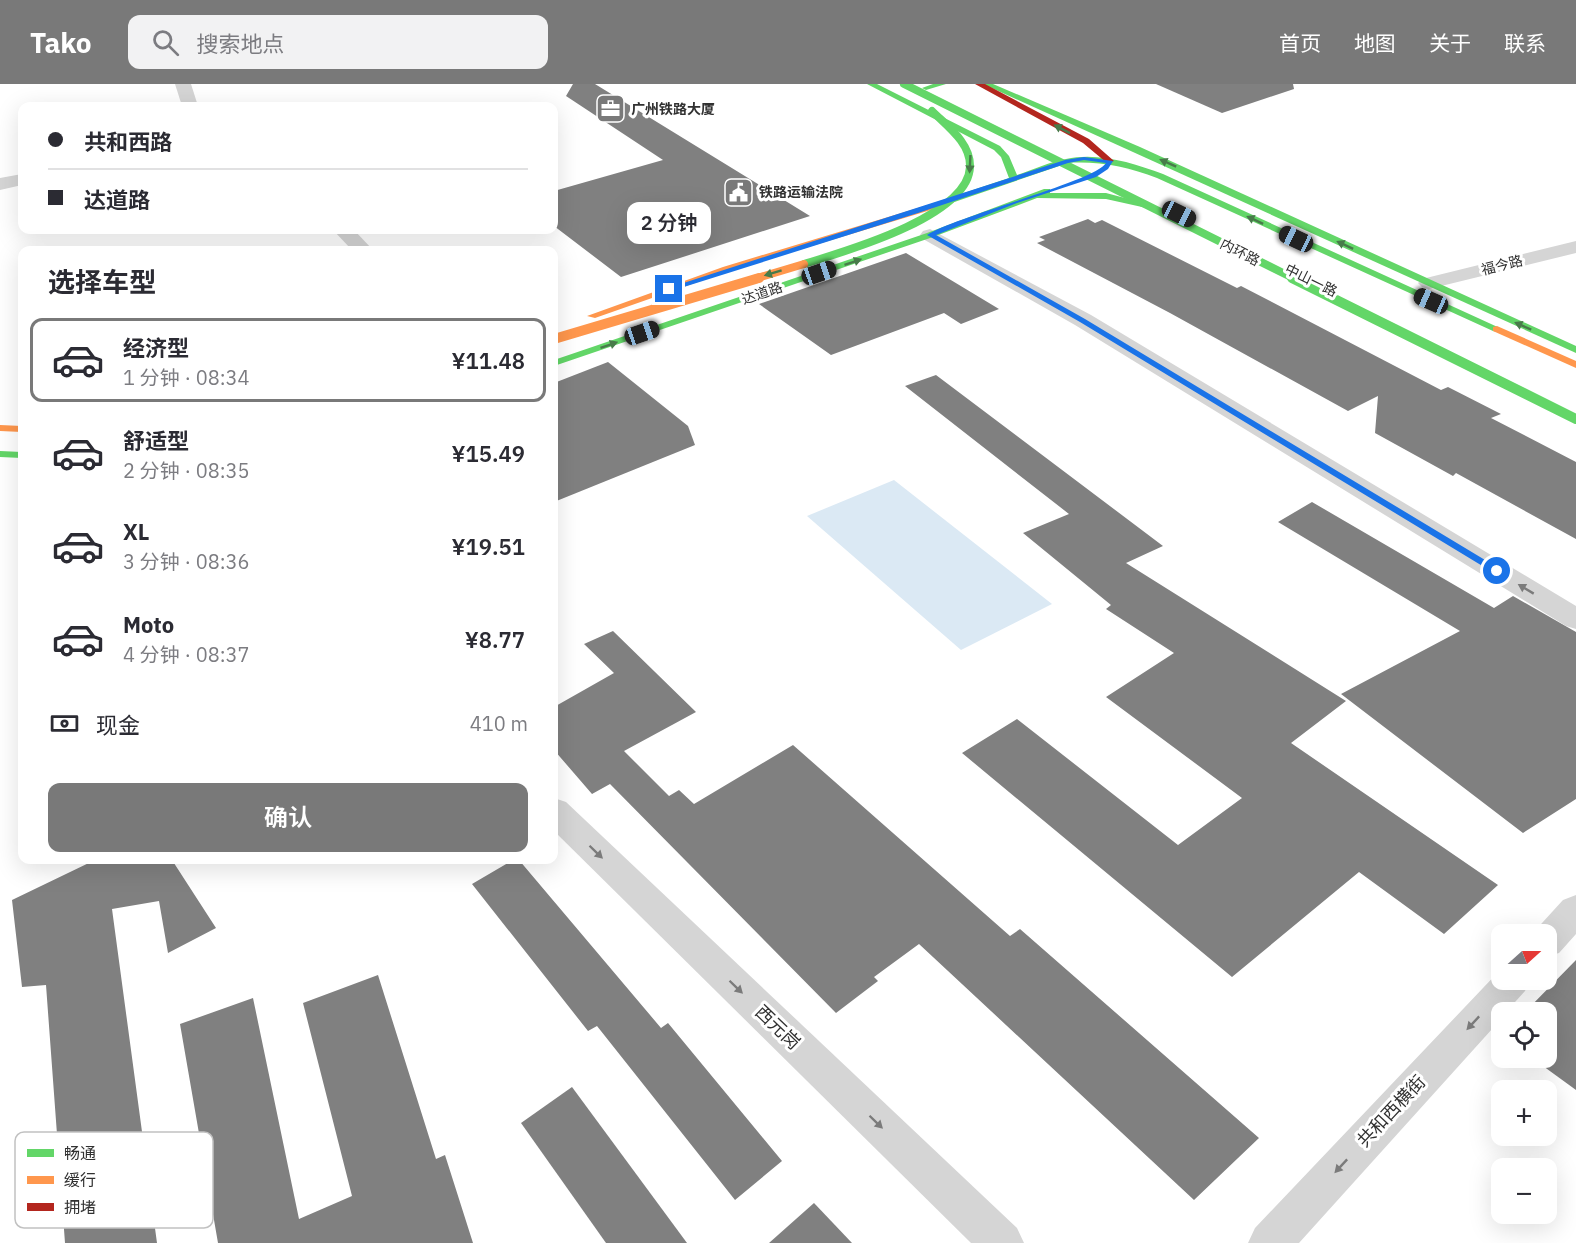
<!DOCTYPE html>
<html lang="zh">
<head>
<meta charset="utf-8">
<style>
  :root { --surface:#fff; --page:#f2f2f3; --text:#2b2b33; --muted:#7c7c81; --line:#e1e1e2; --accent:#797979 }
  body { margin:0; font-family:"IBM Plex Sans","Noto Sans SC",sans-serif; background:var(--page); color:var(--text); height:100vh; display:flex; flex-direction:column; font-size:22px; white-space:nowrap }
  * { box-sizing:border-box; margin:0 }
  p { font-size:20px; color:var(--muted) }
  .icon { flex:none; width:33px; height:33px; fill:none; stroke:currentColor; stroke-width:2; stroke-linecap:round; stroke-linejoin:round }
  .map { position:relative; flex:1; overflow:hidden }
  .drawer { position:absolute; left:18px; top:162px; width:540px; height:618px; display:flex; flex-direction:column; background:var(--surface); border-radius:12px; box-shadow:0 6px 24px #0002 }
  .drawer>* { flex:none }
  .top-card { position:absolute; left:18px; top:18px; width:540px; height:132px; border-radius:12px; box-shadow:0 6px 24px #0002; display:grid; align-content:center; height:132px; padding:0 30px; background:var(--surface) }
  .needle { width:39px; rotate:69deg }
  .buttons { position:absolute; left:1491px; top:840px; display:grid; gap:12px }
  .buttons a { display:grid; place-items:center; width:66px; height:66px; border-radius:12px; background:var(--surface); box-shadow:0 6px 24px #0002; font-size:30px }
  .end { position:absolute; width:27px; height:27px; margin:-14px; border:8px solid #1a73e8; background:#fff; box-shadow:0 0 0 3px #fff }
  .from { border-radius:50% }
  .bubble { position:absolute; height:42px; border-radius:12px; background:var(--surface); box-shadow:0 6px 24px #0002; font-size:20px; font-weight:600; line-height:42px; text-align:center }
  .car { position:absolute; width:18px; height:36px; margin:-18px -9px; border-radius:8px; box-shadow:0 0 4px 2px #0007; background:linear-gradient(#222 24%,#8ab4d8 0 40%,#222 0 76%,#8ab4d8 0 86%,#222 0) }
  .top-card b { display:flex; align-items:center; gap:21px; height:57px; font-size:22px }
  .top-card b+b { border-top:2px solid var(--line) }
  .top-card i { width:15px; height:15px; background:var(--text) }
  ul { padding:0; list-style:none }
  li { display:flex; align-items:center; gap:18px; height:84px; margin:0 12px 9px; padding:0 18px; border:3px solid transparent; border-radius:12px }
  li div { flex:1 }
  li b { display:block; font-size:22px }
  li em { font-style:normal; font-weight:600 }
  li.active { border-color:var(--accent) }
  li>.icon { width:54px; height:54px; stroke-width:1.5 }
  h2 { padding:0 30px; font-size:27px; line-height:72px }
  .pay { display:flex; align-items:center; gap:15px; height:66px; padding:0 30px; font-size:22px }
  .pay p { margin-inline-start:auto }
  .cta { display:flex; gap:12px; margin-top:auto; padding:12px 30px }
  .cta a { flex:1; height:69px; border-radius:12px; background:var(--accent); color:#fff; font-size:24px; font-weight:600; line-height:69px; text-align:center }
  header { display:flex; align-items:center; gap:36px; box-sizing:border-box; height:84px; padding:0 30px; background:var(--accent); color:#fff }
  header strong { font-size:28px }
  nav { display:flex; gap:33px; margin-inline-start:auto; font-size:21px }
  .search { width:420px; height:54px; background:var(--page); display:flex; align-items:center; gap:15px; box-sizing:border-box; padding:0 21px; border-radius:12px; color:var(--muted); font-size:22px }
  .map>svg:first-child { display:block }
  .water { fill:#dbe9f4 }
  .building { fill:#808080 }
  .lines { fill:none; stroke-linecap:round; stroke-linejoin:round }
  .street { fill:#d5d5d5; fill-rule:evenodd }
  .fast { fill:#63d668; fill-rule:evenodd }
  .slow { fill:#ff974d; fill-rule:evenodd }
  .jam { fill:#b3261e; fill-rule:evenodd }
  .fast-bridge-far1 { stroke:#63d668; stroke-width:8 }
  .fast-bridge { stroke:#63d668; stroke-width:10 }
  .slow-bridge-far1 { stroke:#ff974d; stroke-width:8 }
  .slow-bridge { stroke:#ff974d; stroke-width:10 }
  .oneway { fill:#487b4a }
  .oneway2 { fill:#7b7b7b }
  .route { fill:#1a73e8 }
  .labels { text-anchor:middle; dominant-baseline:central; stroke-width:6; stroke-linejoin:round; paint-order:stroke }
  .far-poi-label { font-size:14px; font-weight:bold; fill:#313131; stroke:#fff; text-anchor:start }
  .far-street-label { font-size:14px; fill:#313131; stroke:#fff }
  .near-street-label { font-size:18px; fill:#313131; stroke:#fff }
  .key { fill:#fff; stroke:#c1c1c1; stroke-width:1.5 }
  .key-label { font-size:16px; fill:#313131 }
</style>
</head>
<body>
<header>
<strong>Tako</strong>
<div class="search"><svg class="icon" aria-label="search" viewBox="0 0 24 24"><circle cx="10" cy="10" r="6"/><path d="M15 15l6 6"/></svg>搜索地点</div>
<nav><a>首页</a><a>地图</a><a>关于</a><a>联系</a></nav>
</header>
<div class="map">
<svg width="1576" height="1159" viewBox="0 0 1576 1159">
  <rect width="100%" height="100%" fill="#fff"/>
  <!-- water -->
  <path class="water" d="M 894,396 L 1052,520 L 961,566 L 807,432 Z"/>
  <!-- building -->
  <g class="building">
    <path d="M 573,0 L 595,0 L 810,132 L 621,193 L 554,142 L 554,107 L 663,76 L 566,12 Z"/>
    <path d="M 1156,0 L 1293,0 L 1294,5 L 1222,29 Z"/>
    <path d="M 1088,135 L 1095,139 L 1102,136 L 1237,204 L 1241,202 L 1441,306 L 1448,303 L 1501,330 L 1491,334 L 1576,378 L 1576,455 L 1456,389 L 1453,392 L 1375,349 L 1378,312 L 1348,327 L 1170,229 L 1037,159 L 1045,156 L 1039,153 Z"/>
    <path d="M 906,169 L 999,225 L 961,240 L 944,229 L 831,271 L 759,220 Z"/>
    <path d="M 608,278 L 688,342 L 695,361 L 554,418 L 554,299 Z"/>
    <path d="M 936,291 L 1163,462 L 1126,479 L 1346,617 L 1291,659 L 1498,801 L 1444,850 L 1359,788 L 1232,893 L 962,669 L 1017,635 L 1178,761 L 1242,714 L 1106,613 L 1174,569 L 1106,525 L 1111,521 L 1023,449 L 1069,430 L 905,302 Z"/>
    <path d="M 1312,418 L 1494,524 L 1513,512 L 1576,548 L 1576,715 L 1523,749 L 1341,610 L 1460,547 L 1278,438 Z"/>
    <path d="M 613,547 L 696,628 L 624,667 L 669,712 L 679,706 L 694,720 L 793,661 L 1010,852 L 1020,845 L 1259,1054 L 1194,1116 L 919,860 L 874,893 L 878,897 L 836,929 L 610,700 L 592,710 L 554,666 L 554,623 L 614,589 L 584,560 Z"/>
    <path d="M 95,776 L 172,776 L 216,844 L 168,869 L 159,817 L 112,825 L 157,1159 L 65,1159 L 46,901 L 22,903 L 12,816 Z"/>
    <path d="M 513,776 L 519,776 L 661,944 L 668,939 L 782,1077 L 735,1116 L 597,942 L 588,947 L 472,800 Z"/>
    <path d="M 1576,876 L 1576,1006 L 1532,974 L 1546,974 L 1546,928 L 1525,928 Z"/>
    <path d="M 378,891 L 436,1075 L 445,1071 L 473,1159 L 218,1159 L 180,940 L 253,914 L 299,1135 L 352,1112 L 303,919 Z"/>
    <path d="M 572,1003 L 687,1159 L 606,1159 L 521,1039 Z"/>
    <path d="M 814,1119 L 852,1159 L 769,1159 Z"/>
  </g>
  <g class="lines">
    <!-- street -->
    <g class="street">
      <path d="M 175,0 L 191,0 L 198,22 L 182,22 Z"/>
      <path d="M 22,90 L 22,101 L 0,106 L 0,94 Z"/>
      <path d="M 930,145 L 1091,231 L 1576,522 L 1576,545 L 1566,542 L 1075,241 L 923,155 L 920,151 L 923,147 Z"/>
      <path d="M 333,146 L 354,146 L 373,166 L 352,166 Z"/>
      <path d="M 1576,157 L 1576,169 L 1429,205 L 1422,203 L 1418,199 L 1422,195 Z"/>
      <path d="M 554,714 L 566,718 L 1017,1144 L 1024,1159 L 971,1159 L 554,747 Z"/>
      <path d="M 1576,811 L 1576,850 L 1559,869 L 1546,873 L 1546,850 L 1532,850 L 1563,816 Z"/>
      <path d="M 1502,884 L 1502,896 L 1530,896 L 1525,907 L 1506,928 L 1502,928 L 1502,934 L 1299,1159 L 1248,1159 L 1255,1144 Z"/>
    </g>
    <!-- fast -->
    <g class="fast">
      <path d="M 867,0 L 877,0 L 1000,62 L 1009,72 L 1017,91 C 1033,86 1049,78 1066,75 C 1098,68 1133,79 1163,90 L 1502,245 L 1497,248 L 1493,247 L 1157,94 C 1128,83 1099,77 1068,79 L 934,125 L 928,125 L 928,121 L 1009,94 L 1001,73 L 994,66 Z"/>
      <path d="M 933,0 L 946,0 L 926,6 L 922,4 Z"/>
      <path d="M 983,0 L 993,0 L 1140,63 L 1576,262 L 1576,269 Z"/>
      <path d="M 1044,105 L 1050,105 L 1050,109 L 1106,109 L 1155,122 L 1151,125 L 1106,115 L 1037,114 L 933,153 L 554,282 L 554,276 L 927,149 Z"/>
      <path d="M 0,367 L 22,368 L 22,374 L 0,373 Z"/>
    </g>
    <!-- slow -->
    <g class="slow">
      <path d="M 931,120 L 934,121 L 934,125 L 729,187 L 595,234 L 587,232 L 723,183 Z"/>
      <path d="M 1497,242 L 1576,277 L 1576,284 L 1493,247 L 1493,243 Z"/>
      <path d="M 0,341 L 22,342 L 22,348 L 0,347 Z"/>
    </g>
    <!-- jam -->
    <path class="jam" d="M 975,0 L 985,0 L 1089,55 L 1114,77 L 1107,79 L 1083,59 Z"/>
    <!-- fast-bridge-far1 -->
    <g class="fast-bridge-far1">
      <path d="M 904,0 L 1295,195"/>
      <path d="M 804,180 C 843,168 968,133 970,83 C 971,59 947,42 932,27"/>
    </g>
    <!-- fast-bridge -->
    <path class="fast-bridge" d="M 1292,194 L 1576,335"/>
    <!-- slow-bridge-far1 -->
    <path class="slow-bridge-far1" d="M 754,195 L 804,180"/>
    <!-- slow-bridge -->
    <path class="slow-bridge" d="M 554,255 L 759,194"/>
  </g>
  <!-- one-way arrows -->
  <defs><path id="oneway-solid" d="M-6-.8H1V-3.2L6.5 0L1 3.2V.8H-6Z" transform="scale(1.5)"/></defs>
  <g class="oneway">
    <use href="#oneway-solid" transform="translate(1062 45) rotate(-153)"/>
    <use href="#oneway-solid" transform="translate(1168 79) rotate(-156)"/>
    <use href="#oneway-solid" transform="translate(970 80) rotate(93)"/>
    <use href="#oneway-solid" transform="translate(1255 136) rotate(-155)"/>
    <use href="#oneway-solid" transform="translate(1345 161) rotate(-155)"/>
    <use href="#oneway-solid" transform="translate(853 178) rotate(-19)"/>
    <use href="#oneway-solid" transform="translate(773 189) rotate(163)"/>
    <use href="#oneway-solid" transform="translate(1523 242) rotate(-156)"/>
    <use href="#oneway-solid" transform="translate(609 261) rotate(-19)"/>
  </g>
  <g class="oneway2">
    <use href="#oneway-solid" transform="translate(1526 505) rotate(-149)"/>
    <use href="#oneway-solid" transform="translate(596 768) rotate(44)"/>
    <use href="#oneway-solid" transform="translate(736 903) rotate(44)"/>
    <use href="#oneway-solid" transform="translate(1473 939) rotate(133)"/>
    <use href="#oneway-solid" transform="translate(876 1038) rotate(44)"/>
    <use href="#oneway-solid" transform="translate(1341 1082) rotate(133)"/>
  </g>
  <!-- route -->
  <path class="route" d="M 1084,73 L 1113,77 L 1108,85 L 1096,93 L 1017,119 L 936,151 L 1085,235 L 1500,485 L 1500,489 L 1494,489 L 1080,238 L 927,151 C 956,132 1096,97 1106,79 L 1084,76 L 1068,79 L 918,129 L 671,207 L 665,205 L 1065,76 Z"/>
  <!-- icons -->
  <defs>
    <symbol id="office-square" viewBox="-11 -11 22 22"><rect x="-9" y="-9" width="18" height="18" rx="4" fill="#797979" stroke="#fff"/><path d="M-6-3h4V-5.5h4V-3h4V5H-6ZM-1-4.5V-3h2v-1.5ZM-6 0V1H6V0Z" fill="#fff"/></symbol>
    <symbol id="civic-square" viewBox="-11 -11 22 22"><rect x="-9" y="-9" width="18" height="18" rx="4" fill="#797979" stroke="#fff"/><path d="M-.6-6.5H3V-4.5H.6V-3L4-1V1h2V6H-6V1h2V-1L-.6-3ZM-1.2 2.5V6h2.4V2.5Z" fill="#fff"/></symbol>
  </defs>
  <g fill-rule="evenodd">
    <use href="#office-square" x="594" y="8" width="33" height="33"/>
    <use href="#civic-square" x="722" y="92" width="33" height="33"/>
  </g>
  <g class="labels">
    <!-- far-poi labels -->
    <g class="far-poi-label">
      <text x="631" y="25">广州铁路大厦</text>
      <text x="759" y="108">铁路运输法院</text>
    </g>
    <!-- far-street labels -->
    <g class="far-street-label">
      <text transform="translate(1240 168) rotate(27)">内环路</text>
      <text transform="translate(1502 181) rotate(-14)">福今路</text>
      <text transform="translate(1311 196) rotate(26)">中山一路</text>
      <text transform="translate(762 209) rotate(-19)">达道路</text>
    </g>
    <!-- near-street labels -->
    <g class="near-street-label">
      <text transform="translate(778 943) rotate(44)">西元岗</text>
      <text transform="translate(1391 1027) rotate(-47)">共和西横街</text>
    </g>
  </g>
  <!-- legend -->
  <rect x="15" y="1048" width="198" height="96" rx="9" class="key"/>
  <rect x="27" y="1065" width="27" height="8" fill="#63d668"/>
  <rect x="27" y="1092" width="27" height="8" fill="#ff974d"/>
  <rect x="27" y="1119" width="27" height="8" fill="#b3261e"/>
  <g class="key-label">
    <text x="64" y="1075">畅通</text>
    <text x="64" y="1102">缓行</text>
    <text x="64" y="1129">拥堵</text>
  </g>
</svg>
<div class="buttons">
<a><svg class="needle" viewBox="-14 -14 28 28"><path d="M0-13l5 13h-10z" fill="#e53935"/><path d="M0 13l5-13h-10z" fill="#7c7c81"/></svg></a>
<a><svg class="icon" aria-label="locate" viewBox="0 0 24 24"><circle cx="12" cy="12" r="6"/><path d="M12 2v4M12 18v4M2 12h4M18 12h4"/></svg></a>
<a>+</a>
<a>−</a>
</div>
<i class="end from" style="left:1497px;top:487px"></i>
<i class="end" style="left:669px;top:205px"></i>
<div class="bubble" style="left:627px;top:118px;width:84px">2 分钟</div>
<i class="car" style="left:1179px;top:130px;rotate:116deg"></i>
<i class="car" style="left:1296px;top:155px;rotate:295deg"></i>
<i class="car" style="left:819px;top:189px;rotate:71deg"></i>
<i class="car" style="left:1431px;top:217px;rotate:294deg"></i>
<i class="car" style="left:642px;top:249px;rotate:71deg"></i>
<div class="top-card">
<b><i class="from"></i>共和西路</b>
<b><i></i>达道路</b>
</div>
<section class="drawer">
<h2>选择车型</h2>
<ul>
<li class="active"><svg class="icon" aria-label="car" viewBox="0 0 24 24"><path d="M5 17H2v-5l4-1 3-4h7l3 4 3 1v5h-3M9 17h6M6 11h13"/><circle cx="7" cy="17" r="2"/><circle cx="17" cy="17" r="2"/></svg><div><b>经济型</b><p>1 分钟 · 08:34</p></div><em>¥11.48</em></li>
<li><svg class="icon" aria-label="car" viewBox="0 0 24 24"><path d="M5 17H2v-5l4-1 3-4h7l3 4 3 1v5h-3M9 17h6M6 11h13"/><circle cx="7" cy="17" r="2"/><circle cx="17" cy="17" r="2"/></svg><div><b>舒适型</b><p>2 分钟 · 08:35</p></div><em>¥15.49</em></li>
<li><svg class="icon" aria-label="car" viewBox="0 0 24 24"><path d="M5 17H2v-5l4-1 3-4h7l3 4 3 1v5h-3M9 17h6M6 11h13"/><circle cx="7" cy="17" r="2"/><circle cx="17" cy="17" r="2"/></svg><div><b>XL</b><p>3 分钟 · 08:36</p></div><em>¥19.51</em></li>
<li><svg class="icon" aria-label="car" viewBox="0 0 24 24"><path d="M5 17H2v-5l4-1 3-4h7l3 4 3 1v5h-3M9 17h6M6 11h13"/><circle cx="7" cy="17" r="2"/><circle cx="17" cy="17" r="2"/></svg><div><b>Moto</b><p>4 分钟 · 08:37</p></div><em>¥8.77</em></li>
</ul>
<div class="pay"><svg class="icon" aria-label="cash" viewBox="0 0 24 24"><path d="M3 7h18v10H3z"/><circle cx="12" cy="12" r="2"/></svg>现金<p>410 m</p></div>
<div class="cta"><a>确认</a></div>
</section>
</div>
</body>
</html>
